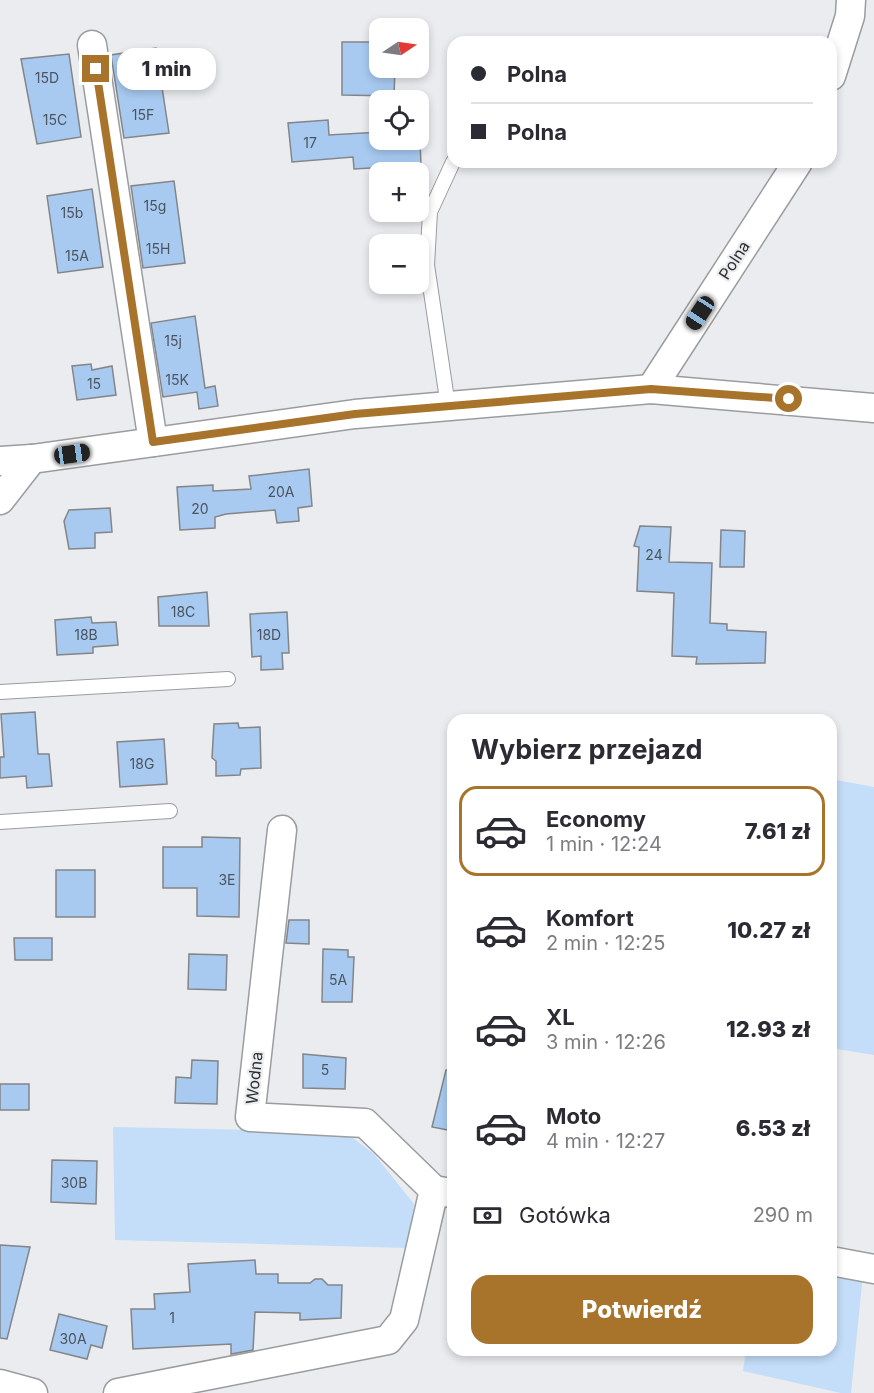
<!DOCTYPE html>
<html lang="pl">
<head>
<meta charset="utf-8">
<style>
  :root { --surface:#fff; --page:#f2f2f3; --text:#2b2b33; --muted:#7c7c81; --line:#e1e1e2; --accent:#a8742c }
  body { margin:0; font-family:Inter,sans-serif; background:var(--page); color:var(--text); height:100vh; display:flex; flex-direction:column; font-size:22px; white-space:nowrap }
  * { box-sizing:border-box; margin:0 }
  p { font-size:20px; color:var(--muted) }
  .icon { flex:none; width:33px; height:33px; fill:none; stroke:currentColor; stroke-width:2; stroke-linecap:round; stroke-linejoin:round }
  .map { position:relative; flex:1; overflow:hidden }
  .drawer { position:absolute; left:447px; top:714px; width:390px; height:642px; display:flex; flex-direction:column; background:var(--surface); border-radius:18px; box-shadow:0 3px 9px #0003 }
  .drawer>* { flex:none }
  .top-card { position:absolute; left:447px; top:36px; width:390px; height:132px; border-radius:18px; box-shadow:0 3px 9px #0003; display:grid; align-content:center; height:132px; padding:0 24px; background:var(--surface) }
  .needle { width:39px; rotate:77deg }
  .buttons { position:absolute; left:369px; top:18px; display:grid; gap:12px }
  .buttons a { display:grid; place-items:center; width:60px; height:60px; border-radius:12px; background:var(--surface); box-shadow:0 3px 9px #0003; font-size:30px }
  .end { position:absolute; width:27px; height:27px; margin:-14px; border:8px solid #a8742c; background:#fff; box-shadow:0 0 0 3px #fff }
  .from { border-radius:50% }
  .bubble { position:absolute; height:42px; border-radius:18px; background:var(--surface); box-shadow:0 3px 9px #0003; font-size:20px; font-weight:800; line-height:42px; text-align:center }
  .car { position:absolute; width:18px; height:36px; margin:-18px -9px; border-radius:8px; box-shadow:0 0 4px 2px #0007; background:linear-gradient(#222 24%,#8ab4d8 0 40%,#222 0 76%,#8ab4d8 0 86%,#222 0) }
  .top-card b { display:flex; align-items:center; gap:21px; height:57px; font-size:22px }
  .top-card b+b { border-top:2px solid var(--line) }
  .top-card i { width:15px; height:15px; background:var(--text) }
  ul { padding:0; list-style:none }
  li { display:flex; align-items:center; gap:18px; height:90px; margin:0 12px 9px; padding:0 12px; border:3px solid transparent; border-radius:18px }
  li div { flex:1 }
  li b { display:block; font-size:22px }
  li em { font-style:normal; font-weight:800 }
  li.current { border-color:var(--accent) }
  li>.icon { width:54px; height:54px; stroke-width:1.5 }
  h2 { padding:0 24px; font-size:27px; line-height:72px }
  .pay { display:flex; align-items:center; gap:15px; height:66px; padding:0 24px; font-size:22px }
  .pay p { margin-inline-start:auto }
  .primary-button { display:flex; gap:12px; margin-top:auto; padding:12px 24px }
  .primary-button a { flex:1; height:69px; border-radius:18px; background:var(--accent); color:#fff; font-size:24px; font-weight:800; line-height:69px; text-align:center }
  .map>svg:first-child { display:block }
  .green { fill:#c4ddf9 }
  .building { fill:#a8caf1; stroke:#838588; stroke-width:1.5 }
  .lines { fill:none; stroke-linecap:round; stroke-linejoin:round }
  .service-casing { stroke:#9a9c9e; stroke-width:16 }
  .minor-casing { stroke:#9a9c9e; stroke-width:31 }
  .service { stroke:#fff; stroke-width:14 }
  .minor { stroke:#fff; stroke-width:28 }
  .route { stroke:#a8742c; stroke-width:8 }
  .labels { text-anchor:middle; dominant-baseline:central; stroke-width:4.5; stroke-linejoin:round; paint-order:stroke }
  .number-label { font-size:14px; fill:#4b545f }
  .street-label { font-size:16px; fill:#2c2d2e; stroke:#eaecef }
</style>
</head>
<body>
<div class="map">
<svg width="874" height="1393" viewBox="0 0 874 1393">
  <rect width="100%" height="100%" fill="#eaecef"/>
  <!-- green -->
  <g class="green">
    <path d="M 831,779 L 874,787 L 874,1055 L 831,1048 Z"/>
    <path d="M 113,1127 L 345,1132 L 374,1154 L 414,1204 L 408,1248 L 115,1240 Z"/>
    <path d="M 831,1267 L 863,1274 L 851,1393 L 841,1393 L 743,1371 L 746,1350 L 831,1350 Z"/>
  </g>
  <!-- building -->
  <g class="building">
    <path d="M 342,42 L 380,42 L 380,68 L 395,68 L 394,96 L 342,95 Z"/>
    <path d="M 156,48 L 169,133 L 124,138 L 111,55 Z"/>
    <path d="M 69,54 L 81,137 L 37,144 L 21,59 Z"/>
    <path d="M 328,120 L 329,135 L 380,132 L 380,140 L 420,140 L 421,165 L 354,169 L 353,157 L 292,162 L 288,123 Z"/>
    <path d="M 174,181 L 185,263 L 143,268 L 131,186 Z"/>
    <path d="M 92,189 L 103,267 L 58,273 L 47,196 Z"/>
    <path d="M 195,316 L 205,388 L 215,386 L 218,406 L 199,409 L 197,392 L 163,397 L 151,323 Z"/>
    <path d="M 91,364 L 92,370 L 112,366 L 116,395 L 77,400 L 72,366 Z"/>
    <path d="M 309,469 L 312,506 L 298,508 L 299,521 L 277,523 L 275,510 L 226,514 L 215,517 L 215,528 L 180,530 L 177,487 L 213,485 L 213,491 L 251,489 L 249,476 Z"/>
    <path d="M 110,508 L 112,532 L 95,533 L 95,548 L 69,549 L 64,521 L 69,510 Z"/>
    <path d="M 640,526 L 671,527 L 669,562 L 712,563 L 710,623 L 727,624 L 727,630 L 766,632 L 765,663 L 696,664 L 697,657 L 672,656 L 674,593 L 637,591 L 639,547 L 634,546 Z"/>
    <path d="M 721,530 L 745,531 L 744,567 L 720,567 Z"/>
    <path d="M 207,592 L 209,626 L 159,626 L 158,597 Z"/>
    <path d="M 287,612 L 289,653 L 282,653 L 283,669 L 261,670 L 261,656 L 252,657 L 250,614 Z"/>
    <path d="M 91,617 L 92,623 L 116,622 L 118,645 L 93,647 L 93,653 L 57,655 L 55,620 Z"/>
    <path d="M 35,712 L 38,754 L 49,754 L 52,786 L 27,788 L 26,776 L 0,778 L 0,757 L 4,757 L 1,714 Z"/>
    <path d="M 238,723 L 239,728 L 260,727 L 261,768 L 241,769 L 240,775 L 216,776 L 216,761 L 212,758 L 214,724 Z"/>
    <path d="M 164,739 L 167,784 L 120,787 L 117,742 Z"/>
    <path d="M 202,837 L 240,838 L 239,917 L 197,916 L 197,888 L 163,888 L 163,847 L 202,847 Z"/>
    <rect x="56" y="870" width="39" height="47"/>
    <path d="M 289,920 L 309,920 L 309,944 L 286,943 Z"/>
    <path d="M 14,938 L 52,938 L 52,960 L 15,960 Z"/>
    <path d="M 323,949 L 348,950 L 348,957 L 354,957 L 352,1002 L 322,1002 Z"/>
    <path d="M 189,954 L 227,955 L 226,990 L 188,989 Z"/>
    <path d="M 303,1054 L 346,1058 L 345,1089 L 303,1088 Z"/>
    <path d="M 192,1060 L 218,1061 L 217,1104 L 175,1103 L 176,1077 L 191,1078 Z"/>
    <path d="M 446,1070 L 453,1071 L 453,1131 L 432,1127 Z"/>
    <rect x="0" y="1084" width="29" height="26"/>
    <path d="M 52,1160 L 97,1161 L 96,1204 L 51,1202 Z"/>
    <path d="M 0,1245 L 30,1247 L 7,1339 L 0,1338 Z"/>
    <path d="M 255,1260 L 256,1274 L 278,1274 L 278,1283 L 310,1283 L 315,1279 L 322,1279 L 328,1285 L 342,1285 L 341,1318 L 300,1320 L 300,1313 L 255,1312 L 253,1350 L 231,1354 L 231,1344 L 133,1349 L 131,1309 L 155,1309 L 154,1294 L 190,1292 L 188,1264 Z"/>
    <path d="M 59,1314 L 107,1326 L 102,1348 L 91,1345 L 87,1359 L 50,1350 Z"/>
  </g>
  <g class="lines">
    <defs>
      <g id="service">
        <path d="M 448,406 L 427,265 L 430,212 L 453,162"/>
        <path d="M 0,692 L 228,679"/>
        <path d="M 0,822 L 170,811"/>
      </g>
      <g id="minor">
        <path d="M 92,45 L 153,442"/>
        <path d="M 831,76 L 850,16 L 851,0"/>
        <path d="M 651,389 L 798,162"/>
        <path d="M 0,461 L 32,459 L 355,414 L 651,389 L 874,408"/>
        <path d="M 0,500 L 32,459"/>
        <path d="M 282,830 L 250,1117 L 365,1123 L 434,1190"/>
        <path d="M 831,1261 L 874,1269"/>
        <path d="M 0,1384 L 33,1393"/>
        <path d="M 118,1393 L 388,1340 L 404,1320 L 434,1190 L 451,1193"/>
      </g>
    </defs>
    <!-- service casing -->
    <use href="#service" class="service-casing"/>
    <!-- minor casing -->
    <use href="#minor" class="minor-casing"/>
    <!-- service -->
    <use href="#service" class="service"/>
    <!-- minor -->
    <use href="#minor" class="minor"/>
  </g>
  <g class="lines">
    <!-- route -->
    <path class="route" d="M 96,69 L 153,442 L 355,414 L 651,389 L 789,399"/>
  </g>
  <g class="labels">
    <!-- number labels -->
    <g class="number-label">
      <text x="47" y="77">15D</text>
      <text x="143" y="114">15F</text>
      <text x="55" y="119">15C</text>
      <text x="310" y="142">17</text>
      <text x="155" y="205">15g</text>
      <text x="72" y="212">15b</text>
      <text x="158" y="248">15H</text>
      <text x="77" y="255">15A</text>
      <text x="173" y="340">15j</text>
      <text x="177" y="379">15K</text>
      <text x="94" y="383">15</text>
      <text x="281" y="491">20A</text>
      <text x="200" y="508">20</text>
      <text x="654" y="554">24</text>
      <text x="183" y="611">18C</text>
      <text x="86" y="634">18B</text>
      <text x="269" y="634">18D</text>
      <text x="142" y="763">18G</text>
      <text x="227" y="879">3E</text>
      <text x="338" y="979">5A</text>
      <text x="325" y="1069">5</text>
      <text x="74" y="1182">30B</text>
      <text x="172" y="1317">1</text>
      <text x="73" y="1338">30A</text>
    </g>
    <!-- street labels -->
    <g class="street-label">
      <text transform="translate(734 260) rotate(-57)">Polna</text>
      <text transform="translate(254 1078) rotate(-84)">Wodna</text>
    </g>
  </g>
</svg>
<div class="buttons">
<a><svg class="needle" viewBox="-14 -14 28 28"><path d="M0-13l5 13h-10z" fill="#e53935"/><path d="M0 13l5-13h-10z" fill="#7c7c81"/></svg></a>
<a><svg class="icon" aria-label="locate" viewBox="0 0 24 24"><circle cx="12" cy="12" r="6"/><path d="M12 2v4M12 18v4M2 12h4M18 12h4"/></svg></a>
<a>+</a>
<a>−</a>
</div>
<i class="end from" style="left:789px;top:399px"></i>
<i class="end" style="left:96px;top:69px"></i>
<div class="bubble" style="left:117px;top:48px;width:99px">1 min</div>
<i class="car" style="left:700px;top:313px;rotate:213deg"></i>
<i class="car" style="left:72px;top:454px;rotate:82deg"></i>
<div class="top-card">
<b><i class="from"></i>Polna</b>
<b><i></i>Polna</b>
</div>
<section class="drawer">
<h2>Wybierz przejazd</h2>
<ul>
<li class="current"><svg class="icon" aria-label="car" viewBox="0 0 24 24"><path d="M5 17H2v-5l4-1 3-4h7l3 4 3 1v5h-3M9 17h6M6 11h13"/><circle cx="7" cy="17" r="2"/><circle cx="17" cy="17" r="2"/></svg><div><b>Economy</b><p>1 min · 12:24</p></div><em>7.61 zł</em></li>
<li><svg class="icon" aria-label="car" viewBox="0 0 24 24"><path d="M5 17H2v-5l4-1 3-4h7l3 4 3 1v5h-3M9 17h6M6 11h13"/><circle cx="7" cy="17" r="2"/><circle cx="17" cy="17" r="2"/></svg><div><b>Komfort</b><p>2 min · 12:25</p></div><em>10.27 zł</em></li>
<li><svg class="icon" aria-label="car" viewBox="0 0 24 24"><path d="M5 17H2v-5l4-1 3-4h7l3 4 3 1v5h-3M9 17h6M6 11h13"/><circle cx="7" cy="17" r="2"/><circle cx="17" cy="17" r="2"/></svg><div><b>XL</b><p>3 min · 12:26</p></div><em>12.93 zł</em></li>
<li><svg class="icon" aria-label="car" viewBox="0 0 24 24"><path d="M5 17H2v-5l4-1 3-4h7l3 4 3 1v5h-3M9 17h6M6 11h13"/><circle cx="7" cy="17" r="2"/><circle cx="17" cy="17" r="2"/></svg><div><b>Moto</b><p>4 min · 12:27</p></div><em>6.53 zł</em></li>
</ul>
<div class="pay"><svg class="icon" aria-label="cash" viewBox="0 0 24 24"><path d="M3 7h18v10H3z"/><circle cx="12" cy="12" r="2"/></svg>Gotówka<p>290 m</p></div>
<div class="primary-button"><a>Potwierdź</a></div>
</section>
</div>
</body>
</html>
